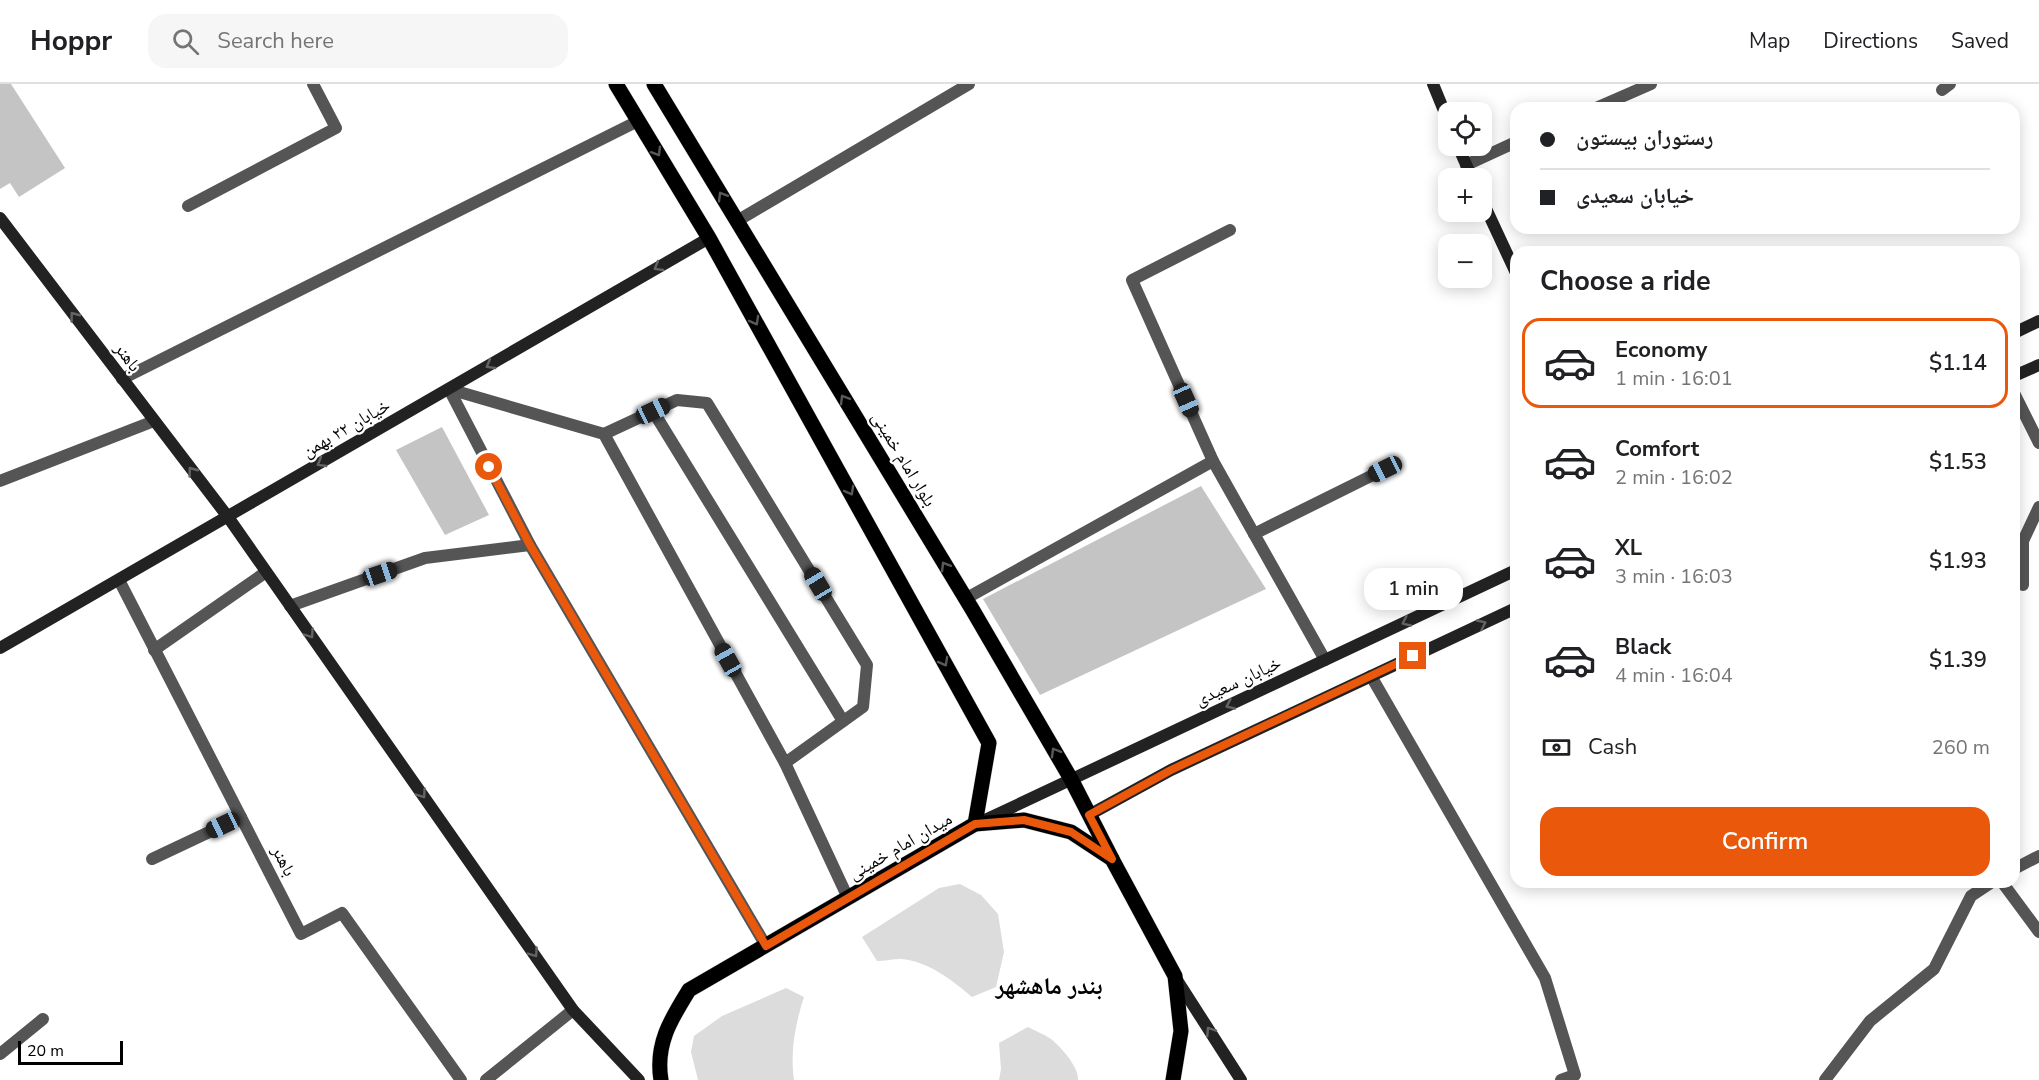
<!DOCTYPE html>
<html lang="en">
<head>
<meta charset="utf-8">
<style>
  :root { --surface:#fff; --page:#f6f6f6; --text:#202124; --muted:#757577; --line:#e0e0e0; --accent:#ea580c }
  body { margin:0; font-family:"Nunito Sans","Noto Naskh Arabic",sans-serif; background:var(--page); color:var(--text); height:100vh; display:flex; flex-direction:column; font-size:22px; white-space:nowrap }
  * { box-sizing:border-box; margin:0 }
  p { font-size:20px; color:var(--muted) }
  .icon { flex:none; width:33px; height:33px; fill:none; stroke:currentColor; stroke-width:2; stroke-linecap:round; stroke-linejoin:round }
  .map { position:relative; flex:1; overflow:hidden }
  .sheet { position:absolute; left:1510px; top:162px; width:510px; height:642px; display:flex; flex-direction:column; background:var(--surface); border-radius:18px; box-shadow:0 3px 15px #0003 }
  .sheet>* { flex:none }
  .guide { position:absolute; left:1510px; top:18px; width:510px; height:132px; border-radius:18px; box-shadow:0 3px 15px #0003; display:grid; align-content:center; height:132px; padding:0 30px; background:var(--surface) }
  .fabs { position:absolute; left:1438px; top:18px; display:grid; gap:12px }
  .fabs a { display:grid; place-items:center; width:54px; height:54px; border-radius:12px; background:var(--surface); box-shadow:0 3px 15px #0003; font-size:30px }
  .scale { position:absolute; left:18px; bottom:15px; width:105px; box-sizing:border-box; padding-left:6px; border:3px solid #000; border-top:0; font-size:16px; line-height:21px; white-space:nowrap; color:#000; -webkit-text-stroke:4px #fff; paint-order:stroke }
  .end { position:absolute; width:27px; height:27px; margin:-14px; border:8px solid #ea580c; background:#fff; box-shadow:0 0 0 3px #fff }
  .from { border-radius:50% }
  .bubble { position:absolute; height:42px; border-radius:18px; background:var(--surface); box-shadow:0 3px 15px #0003; font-size:20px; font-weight:600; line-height:42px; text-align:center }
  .car { position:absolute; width:18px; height:36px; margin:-18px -9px; border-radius:8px; box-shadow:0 0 4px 2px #0007; background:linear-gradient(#222 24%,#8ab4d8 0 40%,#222 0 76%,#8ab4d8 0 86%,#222 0) }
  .guide b { display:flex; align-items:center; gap:21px; height:57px; font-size:22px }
  .guide b+b { border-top:2px solid var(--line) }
  .guide i { width:15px; height:15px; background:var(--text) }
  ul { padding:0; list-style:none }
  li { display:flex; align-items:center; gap:18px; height:90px; margin:0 12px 9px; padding:0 18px; border:3px solid transparent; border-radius:18px }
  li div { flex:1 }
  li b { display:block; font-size:22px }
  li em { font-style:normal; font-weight:600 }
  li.active { border-color:var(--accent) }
  li>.icon { width:54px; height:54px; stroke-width:1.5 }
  h2 { padding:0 30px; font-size:27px; line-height:72px }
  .pay { display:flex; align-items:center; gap:15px; height:66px; padding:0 30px; font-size:22px }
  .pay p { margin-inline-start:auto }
  .action { display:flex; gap:12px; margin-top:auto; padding:12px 30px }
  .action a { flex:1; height:69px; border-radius:18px; background:var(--accent); color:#fff; font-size:24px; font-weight:600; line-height:69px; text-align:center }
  header { display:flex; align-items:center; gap:36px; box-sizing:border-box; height:84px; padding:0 30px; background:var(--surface); border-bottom:2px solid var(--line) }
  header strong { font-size:28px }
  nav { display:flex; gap:33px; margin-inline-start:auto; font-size:21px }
  .search { width:420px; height:54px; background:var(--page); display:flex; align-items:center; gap:15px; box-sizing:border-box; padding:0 21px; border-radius:18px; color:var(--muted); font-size:22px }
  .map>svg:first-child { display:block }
  .green { fill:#dcdcdc }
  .building { fill:#c4c4c4 }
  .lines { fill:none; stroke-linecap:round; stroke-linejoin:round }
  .primary-casing { stroke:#dbdbdb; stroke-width:16 }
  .lane { stroke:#555; stroke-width:12 }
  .street { stroke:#555; stroke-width:12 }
  .secondary { stroke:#222; stroke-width:12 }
  .primary { stroke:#000; stroke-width:15 }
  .oneway { stroke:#595959 }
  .oneway2 { stroke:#646464 }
  .route { stroke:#ea580c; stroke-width:8 }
  .labels { text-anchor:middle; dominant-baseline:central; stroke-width:4.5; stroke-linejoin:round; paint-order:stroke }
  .street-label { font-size:18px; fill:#000; stroke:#fff }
  .district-label { font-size:24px; font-weight:bold; fill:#000; stroke:#fff }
</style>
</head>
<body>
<header>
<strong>Hoppr</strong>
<div class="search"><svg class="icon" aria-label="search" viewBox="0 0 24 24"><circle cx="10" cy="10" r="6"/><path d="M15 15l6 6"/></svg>Search here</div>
<nav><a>Map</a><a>Directions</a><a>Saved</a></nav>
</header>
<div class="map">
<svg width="2039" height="996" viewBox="0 0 2039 996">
  <rect width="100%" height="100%" fill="#fff"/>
  <!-- green -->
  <g class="green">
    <path d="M 960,800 L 981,811 L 998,830 L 1004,868 L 996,903 L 972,913 C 952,896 928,877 901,875 C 893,875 885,877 877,877 L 862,853 L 939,804 Z"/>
    <path d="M 786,904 L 804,913 C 795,941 790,967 794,996 L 698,996 L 691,968 L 694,952 L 722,932 Z"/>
    <path d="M 1028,943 C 1035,947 1044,950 1051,955 C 1061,963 1079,983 1078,996 L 999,996 L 1001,985 L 999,959 Z"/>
  </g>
  <!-- building -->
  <g class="building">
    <path d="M 0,0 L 11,0 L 65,84 L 19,113 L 10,99 L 0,105 Z"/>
    <path d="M 442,343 L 489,431 L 445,451 L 396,366 Z"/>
    <path d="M 1201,402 L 1266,505 L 1040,611 L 983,515 Z"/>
  </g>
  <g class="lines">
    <defs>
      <g id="primary">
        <path d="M 616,0 L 709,154 L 989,659 L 975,740"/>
        <path d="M 654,0 L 972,525 L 1071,695 L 1112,775"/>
        <path d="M 661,996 C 655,960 671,935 689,906 L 975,740 L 1024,736 L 1071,748 L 1112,775 L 1175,892 L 1181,947 L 1173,996"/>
      </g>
    </defs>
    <!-- primary casing -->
    <use href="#primary" class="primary-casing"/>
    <!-- lane -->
    <g class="lane">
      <path d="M 1596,24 L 1651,0"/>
      <path d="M 1466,81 L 1516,58"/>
      <path d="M 449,305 L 604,350 L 785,679 L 848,814"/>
      <path d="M 449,305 L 530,461 L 766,862"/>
      <path d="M 653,327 L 843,637"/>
      <path d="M 604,350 L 677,316 L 707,319 L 867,581 L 863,623 L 785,679"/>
    </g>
    <!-- street -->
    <g class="street">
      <path d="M 1942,6 L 1950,0"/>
      <path d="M 188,122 L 336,44 L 313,0"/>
      <path d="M 737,137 L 969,0"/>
      <path d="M 1230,146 L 1132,196 L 1213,377 L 1325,576"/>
      <path d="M 122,295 L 638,37"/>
      <path d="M 2014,309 L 2039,359"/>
      <path d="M 0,397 L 154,337"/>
      <path d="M 1254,450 L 1385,385"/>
      <path d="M 119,496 L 301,850 L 342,829 L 461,996"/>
      <path d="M 2023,501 L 2023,457 L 2039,423"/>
      <path d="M 965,515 L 1213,377"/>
      <path d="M 290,522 L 425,474 L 530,461"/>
      <path d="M 154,566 L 266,488"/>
      <path d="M 1371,592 L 1545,894 L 1575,991 L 1561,996"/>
      <path d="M 152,775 L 241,733"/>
      <path d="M 2014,785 L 2039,772"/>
      <path d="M 2002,798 L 2039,848"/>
      <path d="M 0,970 L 43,935"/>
      <path d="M 486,996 L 573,926"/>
      <path d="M 1825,996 L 1870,937 L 1934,885 L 1971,812 L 1992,798"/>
    </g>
    <!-- secondary -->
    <g class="secondary">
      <path d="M 1433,0 L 1449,39"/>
      <path d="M 1458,62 L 1472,94"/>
      <path d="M 1482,116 L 1516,189"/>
      <path d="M 0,134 L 228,433 L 573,926 L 639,996"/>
      <path d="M 2014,249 L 2039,237"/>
      <path d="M 2014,292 L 2039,281"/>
      <path d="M 0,564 L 709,154"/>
      <path d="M 1089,731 L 1171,686 L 1516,524"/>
      <path d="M 983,737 L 1516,486"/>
      <path d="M 1175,893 L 1241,996"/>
    </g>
    <!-- primary -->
    <use href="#primary" class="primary"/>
  </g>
  <!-- one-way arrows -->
  <defs><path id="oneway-chevron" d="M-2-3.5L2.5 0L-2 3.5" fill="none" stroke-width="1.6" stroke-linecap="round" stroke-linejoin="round" transform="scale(1.5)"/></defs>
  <g class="oneway">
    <use href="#oneway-chevron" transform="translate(657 68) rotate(59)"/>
    <use href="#oneway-chevron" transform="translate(722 112) rotate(-121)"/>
    <use href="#oneway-chevron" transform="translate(755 237) rotate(61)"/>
    <use href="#oneway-chevron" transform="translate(844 315) rotate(-121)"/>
    <use href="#oneway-chevron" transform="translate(850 407) rotate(61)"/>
    <use href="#oneway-chevron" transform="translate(945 482) rotate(-121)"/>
    <use href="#oneway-chevron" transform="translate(944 578) rotate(61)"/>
    <use href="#oneway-chevron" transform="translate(1055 668) rotate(-120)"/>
  </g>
  <g class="oneway2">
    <use href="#oneway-chevron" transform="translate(658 183) rotate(150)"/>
    <use href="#oneway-chevron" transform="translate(74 232) rotate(-127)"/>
    <use href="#oneway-chevron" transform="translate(490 281) rotate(150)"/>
    <use href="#oneway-chevron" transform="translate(321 379) rotate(150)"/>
    <use href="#oneway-chevron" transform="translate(192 387) rotate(-127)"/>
    <use href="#oneway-chevron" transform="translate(1406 538) rotate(155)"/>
    <use href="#oneway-chevron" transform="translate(1482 540) rotate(-25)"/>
    <use href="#oneway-chevron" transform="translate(310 550) rotate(55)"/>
    <use href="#oneway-chevron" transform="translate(1230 621) rotate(155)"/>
    <use href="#oneway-chevron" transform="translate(422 710) rotate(55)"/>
    <use href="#oneway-chevron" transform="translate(534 869) rotate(55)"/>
    <use href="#oneway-chevron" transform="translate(1210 947) rotate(-123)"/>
  </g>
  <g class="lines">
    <!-- route -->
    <path class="route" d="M 489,383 L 530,461 L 766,862 L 975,740 L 1024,736 L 1071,748 L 1112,775 L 1089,731 L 1171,686 L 1413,572"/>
  </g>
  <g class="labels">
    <!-- street labels -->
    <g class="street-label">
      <text transform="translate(128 273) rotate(53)">باهنر</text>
      <text transform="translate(346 344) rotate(-30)">خیابان ۲۲ بهمن</text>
      <text transform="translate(904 375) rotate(59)">بلوار امام خمینی</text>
      <text transform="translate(1238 597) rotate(-25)">خیابان سعیدی</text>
      <text transform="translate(900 762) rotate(-30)">میدان امام خمینی</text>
      <text transform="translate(284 777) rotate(63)">باهنر</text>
    </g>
    <!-- district labels -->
    <g class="district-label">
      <text x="1049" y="902">بندر ماهشهر</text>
    </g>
  </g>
</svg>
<div class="fabs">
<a><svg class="icon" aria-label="locate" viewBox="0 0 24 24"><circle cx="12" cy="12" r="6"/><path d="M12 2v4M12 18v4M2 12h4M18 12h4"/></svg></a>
<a>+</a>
<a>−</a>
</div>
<div class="scale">20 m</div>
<i class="end from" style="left:489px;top:383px"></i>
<i class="end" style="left:1413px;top:572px"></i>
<div class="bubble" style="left:1364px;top:484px;width:99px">1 min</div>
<i class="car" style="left:1186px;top:316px;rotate:156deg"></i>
<i class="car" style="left:653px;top:327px;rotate:65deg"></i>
<i class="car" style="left:1385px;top:385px;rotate:244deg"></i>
<i class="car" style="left:380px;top:490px;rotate:71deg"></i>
<i class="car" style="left:818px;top:500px;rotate:329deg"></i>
<i class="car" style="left:728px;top:576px;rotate:331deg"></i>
<i class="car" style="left:223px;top:741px;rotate:245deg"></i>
<div class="guide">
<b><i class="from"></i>رستوران بیستون</b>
<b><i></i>خیابان سعیدی</b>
</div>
<section class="sheet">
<h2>Choose a ride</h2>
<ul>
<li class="active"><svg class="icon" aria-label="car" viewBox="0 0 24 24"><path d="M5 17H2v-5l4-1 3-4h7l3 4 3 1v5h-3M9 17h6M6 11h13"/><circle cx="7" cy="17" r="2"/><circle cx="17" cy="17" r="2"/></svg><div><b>Economy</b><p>1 min · 16:01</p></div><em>$1.14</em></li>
<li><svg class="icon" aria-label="car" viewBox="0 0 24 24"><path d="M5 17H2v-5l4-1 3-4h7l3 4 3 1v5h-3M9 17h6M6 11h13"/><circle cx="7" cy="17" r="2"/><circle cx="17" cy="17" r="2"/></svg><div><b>Comfort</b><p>2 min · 16:02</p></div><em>$1.53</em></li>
<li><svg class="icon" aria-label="car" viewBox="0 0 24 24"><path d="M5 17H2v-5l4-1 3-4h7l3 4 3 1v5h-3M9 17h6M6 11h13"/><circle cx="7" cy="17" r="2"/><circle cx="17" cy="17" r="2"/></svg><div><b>XL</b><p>3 min · 16:03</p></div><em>$1.93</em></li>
<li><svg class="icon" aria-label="car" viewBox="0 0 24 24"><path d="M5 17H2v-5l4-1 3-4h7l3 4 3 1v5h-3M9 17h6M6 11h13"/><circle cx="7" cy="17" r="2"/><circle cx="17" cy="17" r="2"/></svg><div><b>Black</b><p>4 min · 16:04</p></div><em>$1.39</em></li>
</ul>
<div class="pay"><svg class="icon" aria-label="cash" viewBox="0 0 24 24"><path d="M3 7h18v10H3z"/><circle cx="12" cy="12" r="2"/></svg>Cash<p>260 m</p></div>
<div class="action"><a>Confirm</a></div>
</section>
</div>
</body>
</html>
